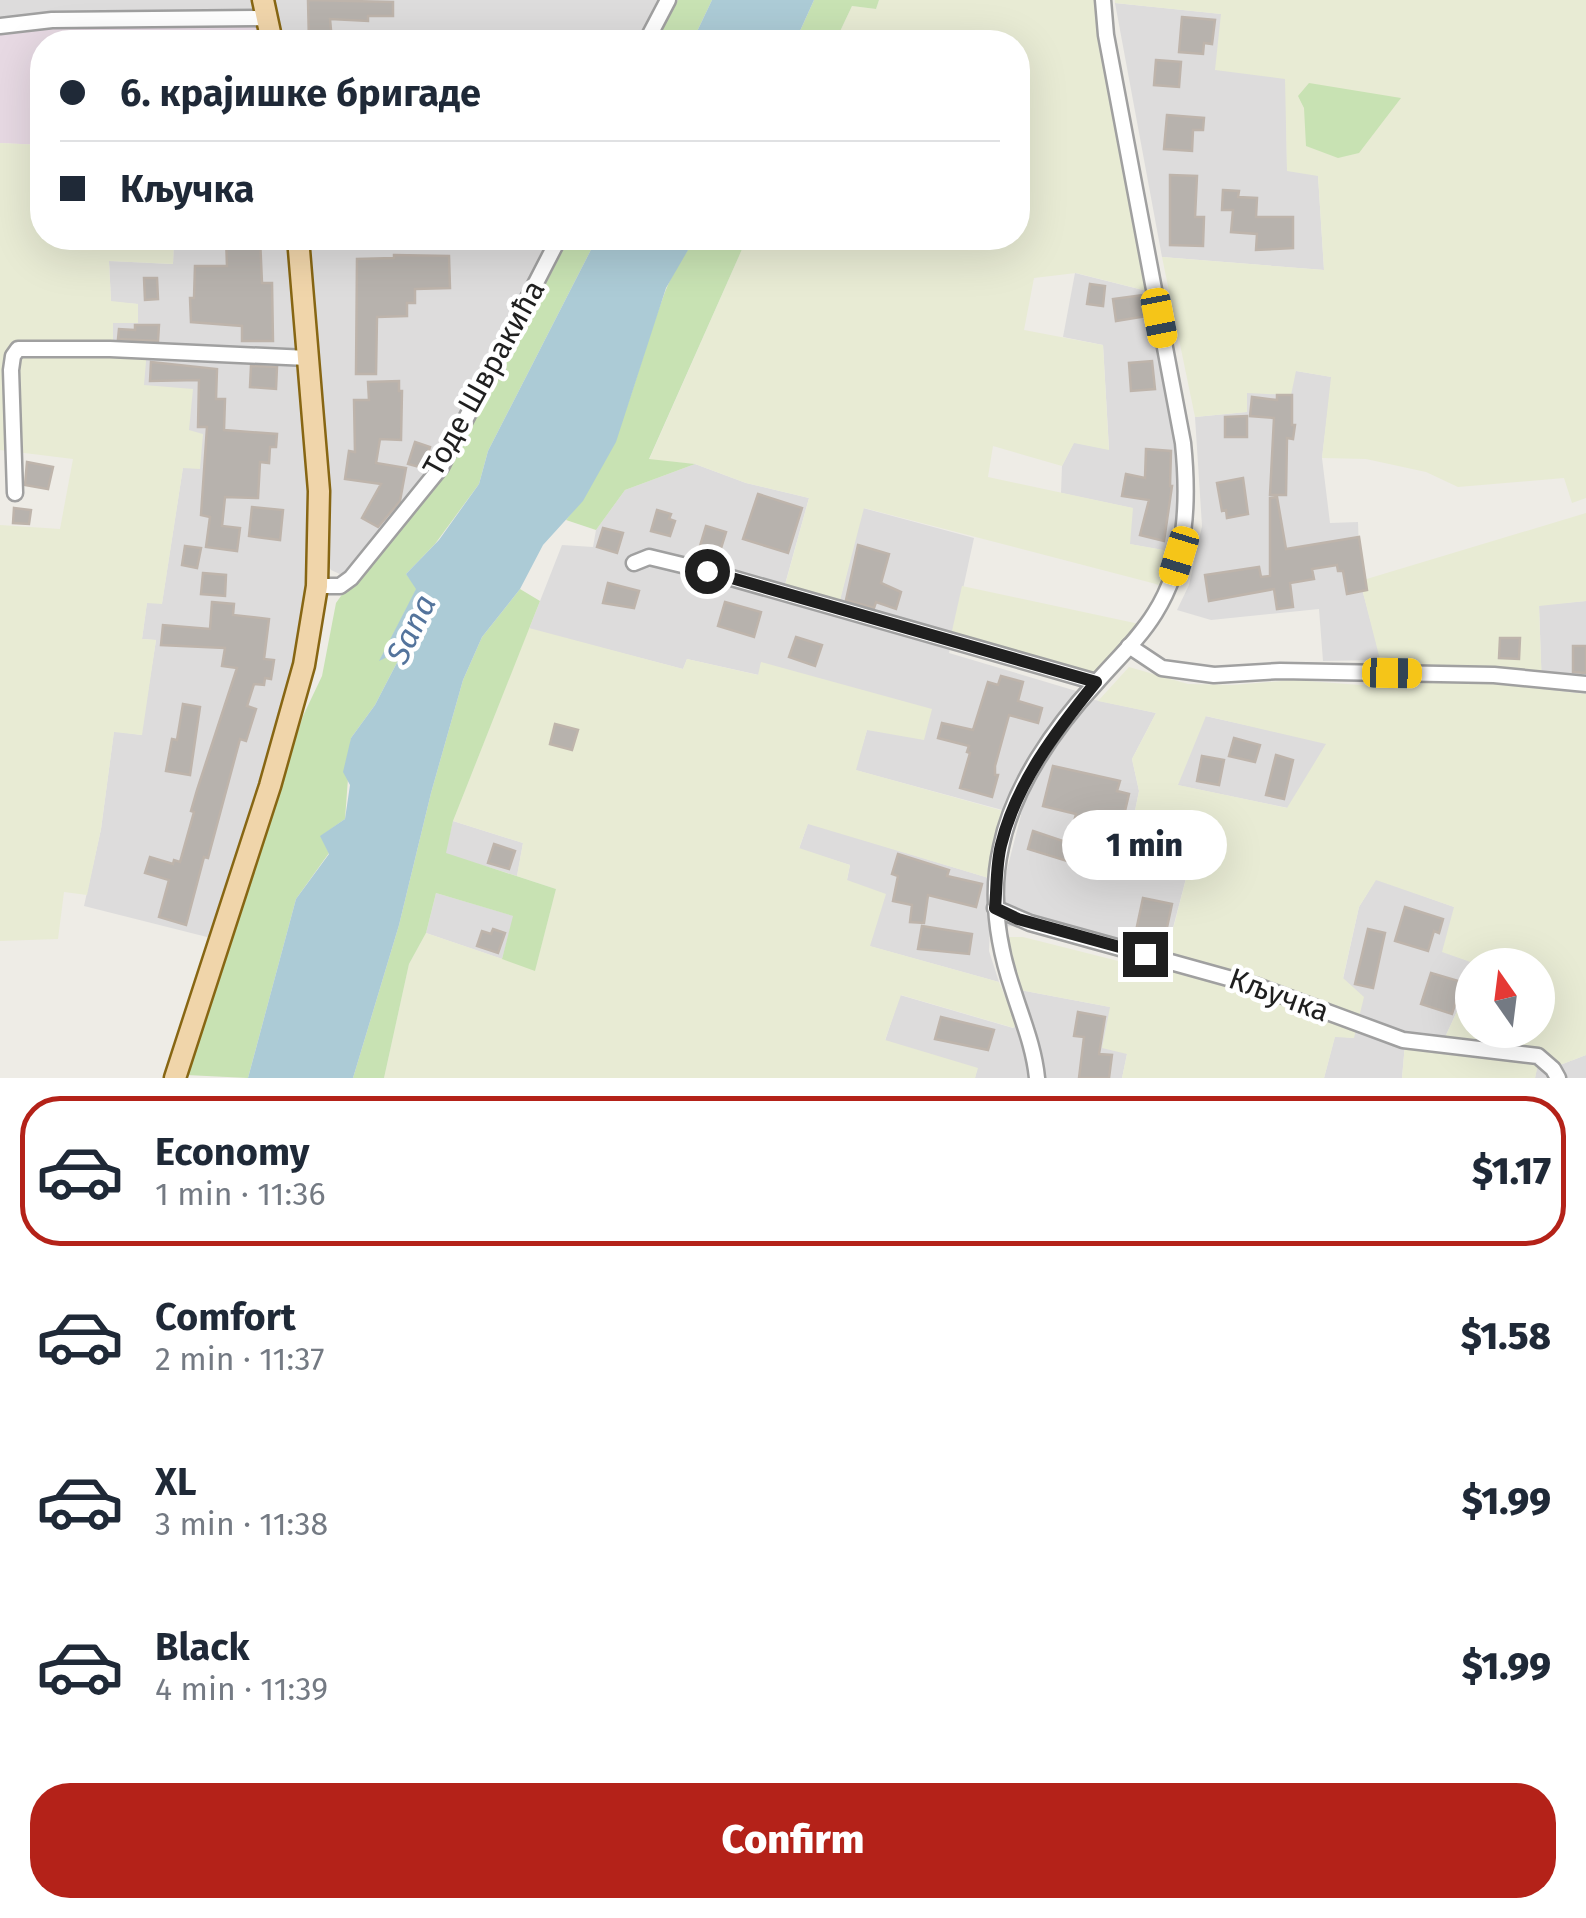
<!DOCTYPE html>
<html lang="en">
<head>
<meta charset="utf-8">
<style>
  :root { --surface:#fff; --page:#f6f6f7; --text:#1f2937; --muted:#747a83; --line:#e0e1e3; --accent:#b42219 }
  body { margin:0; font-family:"Fira Sans",sans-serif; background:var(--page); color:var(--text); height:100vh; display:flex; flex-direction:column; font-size:38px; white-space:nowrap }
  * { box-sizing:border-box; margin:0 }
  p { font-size:32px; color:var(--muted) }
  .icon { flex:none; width:55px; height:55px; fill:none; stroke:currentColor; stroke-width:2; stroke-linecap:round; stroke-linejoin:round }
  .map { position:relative; height:1078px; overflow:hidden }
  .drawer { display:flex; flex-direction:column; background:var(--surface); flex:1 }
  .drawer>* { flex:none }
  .hud { position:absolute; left:30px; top:30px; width:1000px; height:220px; border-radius:40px; box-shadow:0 10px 40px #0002; display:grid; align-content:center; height:220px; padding:0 30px; background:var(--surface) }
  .needle { width:65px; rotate:346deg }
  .controls { position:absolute; left:1455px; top:948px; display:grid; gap:20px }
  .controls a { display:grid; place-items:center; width:100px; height:100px; border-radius:50%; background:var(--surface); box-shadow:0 10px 40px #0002; font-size:50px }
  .end { position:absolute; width:45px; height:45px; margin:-22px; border:12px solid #1f1f1f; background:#fff; box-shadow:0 0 0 5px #fff }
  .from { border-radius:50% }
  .bubble { position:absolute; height:70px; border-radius:35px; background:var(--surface); box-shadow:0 10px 40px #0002; font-size:32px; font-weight:800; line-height:70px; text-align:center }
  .car { position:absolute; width:30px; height:60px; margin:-30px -15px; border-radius:12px; box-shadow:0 0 8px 2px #0007; background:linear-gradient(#f5c518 24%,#345 0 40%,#f5c518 0 76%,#345 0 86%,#f5c518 0) }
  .hud b { display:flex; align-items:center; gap:35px; height:95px; font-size:38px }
  .hud b+b { border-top:2px solid var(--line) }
  .hud i { width:25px; height:25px; background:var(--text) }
  ul { padding:18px 0 0; list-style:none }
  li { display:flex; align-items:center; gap:30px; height:150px; margin:0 20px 15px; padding:0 10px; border:5px solid transparent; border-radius:40px }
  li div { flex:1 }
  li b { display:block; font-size:38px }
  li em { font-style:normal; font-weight:800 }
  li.active { border-color:var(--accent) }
  li>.icon { width:90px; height:90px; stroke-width:1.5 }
  .primary-button { display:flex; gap:20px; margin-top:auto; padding:20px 30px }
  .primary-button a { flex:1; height:115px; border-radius:40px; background:var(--accent); color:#fff; font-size:40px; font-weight:800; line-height:115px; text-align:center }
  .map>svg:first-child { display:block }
  .residential { fill:#dddcdc }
  .industrial { fill:#e7d9e3 }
  .farmland { fill:#e8ebd4; fill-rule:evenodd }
  .grass { fill:#c8e2b3 }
  .water { fill:#accbd6 }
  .building { fill:#b7b2ad; stroke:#beb4ab; stroke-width:2.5 }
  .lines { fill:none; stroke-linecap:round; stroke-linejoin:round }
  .minor-casing { stroke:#a0a0a0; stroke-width:19 }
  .primary-casing { stroke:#876613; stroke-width:25 }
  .minor { stroke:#fff; stroke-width:14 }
  .primary { stroke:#f0d5aa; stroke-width:20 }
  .route { stroke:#1f1f1f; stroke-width:12 }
  .labels { text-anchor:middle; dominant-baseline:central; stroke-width:9; stroke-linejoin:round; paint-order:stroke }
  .street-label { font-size:30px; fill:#1f1f1f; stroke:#fff }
  .water-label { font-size:32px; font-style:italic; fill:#54749c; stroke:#fff }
</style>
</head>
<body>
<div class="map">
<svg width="1586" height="1078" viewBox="0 0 1586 1078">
  <rect width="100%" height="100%" fill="#eeece6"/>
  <!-- residential -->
  <g class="residential">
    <path d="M 0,0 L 660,0 L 641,42 L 282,42 L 278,26 L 0,31 Z"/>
    <path d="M 1115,3 L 1222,14 L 1286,79 L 1287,170 L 1318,175 L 1324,270 L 1162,257 Z"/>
    <path d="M 174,238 L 290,238 L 309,458 L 308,582 L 289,697 L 211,938 L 84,906 L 101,829 L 114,731 L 141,735 L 156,640 L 142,639 L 147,602 L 162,603 L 183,467 L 203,435 L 189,431 L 144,385 L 113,347 L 113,322 L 138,304 L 111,302 L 109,261 L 173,264 Z"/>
    <path d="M 307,238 L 553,238 L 465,413 L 405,511 L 346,577 L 331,570 L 326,561 Z"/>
    <path d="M 1075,273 L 1159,294 L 1184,415 L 1193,489 L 1180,553 L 1129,544 L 1132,508 L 1061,493 L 1062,466 L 1074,442 L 1109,449 L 1103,345 L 1063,337 Z"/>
    <path d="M 1296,371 L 1332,377 L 1322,458 L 1330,523 L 1358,522 L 1360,581 L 1381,660 L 1323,661 L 1319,609 L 1211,620 L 1177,610 L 1189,585 L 1202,526 L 1195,417 L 1246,412 L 1246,392 Z"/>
    <path d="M 695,464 L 746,483 L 809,498 L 782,595 L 836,615 L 863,508 L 974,538 L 949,653 L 1083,693 L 1081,697 L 1156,713 L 1132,759 L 1139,791 L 1127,850 L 1189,867 L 1164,962 L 1018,926 L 990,927 L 989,951 L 999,982 L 869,946 L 847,880 L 850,865 L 799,849 L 808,823 L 992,879 L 1003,885 L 1021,815 L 855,770 L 867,730 L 761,663 L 759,675 L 687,659 L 683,669 L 529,629 L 562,545 L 593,547 L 596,530 L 625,490 Z"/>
    <path d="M 1586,601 L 1586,694 L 1542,690 L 1539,605 Z"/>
    <path d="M 1205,716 L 1327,743 L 1288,808 L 1177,785 Z"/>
    <path d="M 453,821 L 523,843 L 517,876 L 445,854 Z"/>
    <path d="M 1376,879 L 1454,907 L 1480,964 L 1472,965 L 1472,979 L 1440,1048 L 1405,1044 L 1402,1078 L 1324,1078 L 1335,1036 L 1353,1038 L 1343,979 L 1359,907 Z"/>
    <path d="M 436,893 L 514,916 L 502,959 L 426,933 Z"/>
    <path d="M 1015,989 L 1110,1007 L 1127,1054 L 1122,1078 L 975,1078 L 977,1069 L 885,1041 L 900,995 L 1013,1028 L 1016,1023 L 1026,1018 Z"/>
    <path d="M 1586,1055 L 1586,1078 L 1535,1078 L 1538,1061 L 1560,1065 Z"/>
  </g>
  <!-- industrial -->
  <path class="industrial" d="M 261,26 L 264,42 L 42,42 L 42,145 L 0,143 L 0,31 L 11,27 Z"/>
  <!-- farmland -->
  <g class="farmland">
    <path d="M 879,0 L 1103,0 L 1159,294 L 1076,273 L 1034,278 L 1024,330 L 1103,345 L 1109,450 L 1074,443 L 1062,466 L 993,446 L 988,477 L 1133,508 L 1130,544 L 1180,553 L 1168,590 L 1156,584 L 864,508 L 836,616 L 782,596 L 809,498 L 746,483 L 695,464 L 649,460 L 747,238 L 1018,238 L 1018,42 L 835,42 L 852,6 L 876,9 Z"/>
    <path d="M 1115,0 L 1586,0 L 1586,498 L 1572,503 L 1564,478 L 1458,487 L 1426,472 L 1366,459 L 1322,458 L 1331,377 L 1296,371 L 1291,395 L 1247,393 L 1247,412 L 1195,417 L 1162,257 L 1324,270 L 1318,176 L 1287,171 L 1285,79 L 1215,70 L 1221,14 L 1115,3 Z"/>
    <path d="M 0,143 L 42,145 L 42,238 L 174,238 L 173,264 L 109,261 L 111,301 L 138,304 L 138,323 L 113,323 L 113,347 L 147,350 L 144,385 L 193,389 L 189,430 L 203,434 L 200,469 L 183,468 L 162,604 L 147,603 L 142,639 L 156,640 L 142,735 L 114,732 L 101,829 L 87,895 L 64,892 L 58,939 L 0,941 L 0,525 L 60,529 L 73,459 L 0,450 Z"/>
    <path d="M 1586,513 L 1586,601 L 1539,606 L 1542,689 L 1586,694 L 1586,1055 L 1560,1065 L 1539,1061 L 1535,1078 L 1402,1078 L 1405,1044 L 1440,1048 L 1472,979 L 1472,1030 L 1538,1030 L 1538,965 L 1479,965 L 1442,952 L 1454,907 L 1376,880 L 1359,907 L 1343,978 L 1364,997 L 1354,1038 L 1335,1037 L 1324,1078 L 1122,1078 L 1127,1054 L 1102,1048 L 1110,1007 L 1015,989 L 1004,943 L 1008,937 L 1023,937 L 1162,972 L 1189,867 L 1127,850 L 1139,791 L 1132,759 L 1156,713 L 1098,701 L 1129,667 L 1188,684 L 1233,685 L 1294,680 L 1387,687 L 1360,581 ZM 1206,716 L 1326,744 L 1287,808 L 1178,785 Z"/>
    <path d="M 962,586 L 1144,625 L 1091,686 L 950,640 Z"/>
    <path d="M 529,628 L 683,669 L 687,659 L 758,675 L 761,662 L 932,709 L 924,740 L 867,730 L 856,770 L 1007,812 L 992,879 L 808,824 L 799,848 L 850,865 L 847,880 L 886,894 L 870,946 L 999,982 L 1016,1023 L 1014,1028 L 901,995 L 885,1040 L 978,1068 L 975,1078 L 384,1078 L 409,964 L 426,933 L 535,970 L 556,889 L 517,876 L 523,843 L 453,821 Z"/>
  </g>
  <!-- grass -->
  <g class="grass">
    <path d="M 678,0 L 712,0 L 692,42 L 656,42 Z"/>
    <path d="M 814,0 L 879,0 L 876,9 L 852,6 L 835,42 L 795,42 Z"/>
    <path d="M 1309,83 L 1401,98 L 1359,153 L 1338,158 L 1306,146 L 1304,108 L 1298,96 Z"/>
    <path d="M 569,238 L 597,238 L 488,451 L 479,484 L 435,544 L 406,574 L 417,588 L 380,660 L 405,647 L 375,705 L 351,738 L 345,819 L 321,836 L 329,853 L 296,899 L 248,1078 L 186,1075 L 303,716 L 322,676 L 336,603 L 343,593 L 351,589 L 353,576 L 465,427 L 528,319 Z"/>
    <path d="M 695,238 L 747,238 L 649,459 L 695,464 L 625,490 L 596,530 L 566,520 C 625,448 633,376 665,292 C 672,273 685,255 695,238 Z"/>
    <path d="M 520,589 L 540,601 L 453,821 L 446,853 L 556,889 L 535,971 L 502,959 L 513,916 L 436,893 L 426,933 L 409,964 L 384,1078 L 353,1078 L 399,925 L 431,793 L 463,680 L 482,637 Z"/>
  </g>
  <!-- water -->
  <g class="water">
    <path d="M 712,0 L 814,0 L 795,42 L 692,42 Z"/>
    <path d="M 597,238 L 695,238 L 666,288 L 616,442 L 583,501 L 543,545 L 520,589 L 482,637 L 463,680 L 431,793 L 399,925 L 353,1078 L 248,1078 L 296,899 L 329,854 L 320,836 L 345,819 L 350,785 L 343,772 L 351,738 L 375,705 L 404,649 L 379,661 L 416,589 L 406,574 L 439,540 L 479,484 L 488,451 Z"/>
  </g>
  <!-- building -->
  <g class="building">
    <path d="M 308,0 L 393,2 L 393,16 L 368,16 L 368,21 L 330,19 L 332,41 L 309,42 Z"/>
    <path d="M 1182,17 L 1215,20 L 1212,44 L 1204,43 L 1203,54 L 1179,52 Z"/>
    <path d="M 1156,60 L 1181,62 L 1179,87 L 1154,85 Z"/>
    <path d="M 1167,115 L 1204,118 L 1203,130 L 1193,130 L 1192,151 L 1164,149 Z"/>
    <path d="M 1170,175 L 1197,176 L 1195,217 L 1204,217 L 1203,246 L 1170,245 Z"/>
    <path d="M 1223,190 L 1239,191 L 1238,197 L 1257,198 L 1256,217 L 1293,217 L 1293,248 L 1256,250 L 1257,234 L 1231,232 L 1233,210 L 1222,210 Z"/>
    <path d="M 226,238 L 260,238 L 262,283 L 272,283 L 273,341 L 242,341 L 242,326 L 191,322 L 190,298 L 194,298 L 195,266 L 227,266 Z"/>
    <path d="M 394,255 L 449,256 L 450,288 L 415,289 L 415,303 L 407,303 L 407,316 L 377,317 L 376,374 L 356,374 L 357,259 L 394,258 Z"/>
    <path d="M 144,278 L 157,278 L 158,299 L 145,300 Z"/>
    <path d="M 1090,284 L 1105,286 L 1103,306 L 1087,304 Z"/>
    <path d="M 1144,295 L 1147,316 L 1116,321 L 1113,299 Z"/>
    <path d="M 135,325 L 159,325 L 158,341 L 118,339 L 119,329 L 135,330 Z"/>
    <path d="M 1152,361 L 1155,389 L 1131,391 L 1129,363 Z"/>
    <path d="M 151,362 L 217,369 L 216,399 L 225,399 L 224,430 L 277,434 L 276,447 L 270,447 L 269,463 L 260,462 L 258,498 L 225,497 L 222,526 L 240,528 L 237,551 L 206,547 L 210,517 L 201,515 L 207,427 L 198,427 L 199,380 L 150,381 Z"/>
    <path d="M 251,366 L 277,367 L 276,389 L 250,387 Z"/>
    <path d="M 399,381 L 399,391 L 402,391 L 401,440 L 380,439 L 376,463 L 406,468 L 400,501 L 378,527 L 362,518 L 381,484 L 345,479 L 349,451 L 355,452 L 354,400 L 369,400 L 368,382 Z"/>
    <path d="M 1277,395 L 1292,395 L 1292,425 L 1295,425 L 1293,439 L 1287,438 L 1286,495 L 1270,495 L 1274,418 L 1250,416 L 1252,397 L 1277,400 Z"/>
    <path d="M 1247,416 L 1247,437 L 1225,437 L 1225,417 Z"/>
    <path d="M 415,442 L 430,447 L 423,468 L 408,464 Z"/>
    <path d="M 1146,449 L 1171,451 L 1170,486 L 1172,486 L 1164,541 L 1140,535 L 1149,500 L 1122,496 L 1126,474 L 1145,478 Z"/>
    <path d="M 27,462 L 53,467 L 48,489 L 25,485 Z"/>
    <path d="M 1243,478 L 1248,514 L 1227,518 L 1226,510 L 1222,511 L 1217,483 Z"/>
    <path d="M 758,494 L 802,508 L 788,553 L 743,539 Z"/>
    <path d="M 1277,497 L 1286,549 L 1359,537 L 1367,590 L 1347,594 L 1343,571 L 1338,571 L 1337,565 L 1312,569 L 1314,579 L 1290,583 L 1293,607 L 1277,609 L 1274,589 L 1209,601 L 1205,575 L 1259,567 L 1261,577 L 1270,576 L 1270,498 Z"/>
    <path d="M 252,507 L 283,510 L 280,540 L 249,536 Z"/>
    <path d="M 14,508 L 31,510 L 29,524 L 13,523 Z"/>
    <path d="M 657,510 L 671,514 L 669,519 L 675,521 L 670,536 L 651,531 Z"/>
    <path d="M 706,526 L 726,532 L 718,558 L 704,554 L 706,548 L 700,546 Z"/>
    <path d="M 603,528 L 623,533 L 617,553 L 597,547 Z"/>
    <path d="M 858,545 L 889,554 L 881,583 L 901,592 L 896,609 L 876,602 L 874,608 L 846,600 Z"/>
    <path d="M 185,546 L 201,548 L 197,568 L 182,565 Z"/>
    <path d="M 203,573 L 226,575 L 225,596 L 201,594 Z"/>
    <path d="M 608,583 L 639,591 L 634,608 L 603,603 Z"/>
    <path d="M 212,602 L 234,604 L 233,615 L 269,619 L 264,659 L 274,660 L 271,679 L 265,678 L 264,685 L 254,684 L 247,706 L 256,709 L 246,741 L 240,739 L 208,858 L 204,857 L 186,925 L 159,917 L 169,880 L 145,873 L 150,857 L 173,864 L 174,860 L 180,862 L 194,812 L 191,811 L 197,790 L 237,668 L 222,666 L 225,648 L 161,645 L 163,625 L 210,629 Z"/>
    <path d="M 725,602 L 761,612 L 754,637 L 718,626 Z"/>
    <path d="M 796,637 L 822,645 L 815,666 L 789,657 Z"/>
    <path d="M 1500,638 L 1520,638 L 1519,659 L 1499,658 Z"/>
    <path d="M 1573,646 L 1586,646 L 1586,673 L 1573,672 Z"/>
    <path d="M 1001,676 L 1023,682 L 1018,701 L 1042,708 L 1038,723 L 1009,715 L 995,766 L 995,775 L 998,775 L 992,797 L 960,788 L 970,753 L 967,752 L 969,746 L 938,738 L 942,723 L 973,730 L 988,682 L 998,685 Z"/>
    <path d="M 183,704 L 200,707 L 190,775 L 166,771 L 172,739 L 177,740 Z"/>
    <path d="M 555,724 L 578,730 L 572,750 L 550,744 Z"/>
    <path d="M 1234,738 L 1260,745 L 1255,762 L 1229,756 Z"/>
    <path d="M 1276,755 L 1293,760 L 1284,799 L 1266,795 Z"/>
    <path d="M 1202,756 L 1224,760 L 1219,785 L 1197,781 Z"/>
    <path d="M 1053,766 L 1120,781 L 1117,791 L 1129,794 L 1121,828 L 1107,825 L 1103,840 L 1071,833 L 1076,814 L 1043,806 Z"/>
    <path d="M 1033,831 L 1072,844 L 1067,861 L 1028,849 Z"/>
    <path d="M 494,844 L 515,851 L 509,869 L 488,863 Z"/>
    <path d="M 898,854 L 949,870 L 947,876 L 982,884 L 976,907 L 928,895 L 924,923 L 910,922 L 912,905 L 893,901 L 898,876 L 892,874 Z"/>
    <path d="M 1143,898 L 1172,904 L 1166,932 L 1155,930 L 1155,935 L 1136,931 Z"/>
    <path d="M 1405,907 L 1443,919 L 1439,933 L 1434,931 L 1428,951 L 1395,941 Z"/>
    <path d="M 922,926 L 972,934 L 969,954 L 918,949 Z"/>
    <path d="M 493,929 L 505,933 L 498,953 L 477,946 L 482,931 L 491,934 Z"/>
    <path d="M 1368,929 L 1385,933 L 1373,988 L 1355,984 Z"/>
    <path d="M 1431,973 L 1462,982 L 1452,1014 L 1421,1004 Z"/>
    <path d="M 1078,1012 L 1105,1017 L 1099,1054 L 1112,1055 L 1109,1078 L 1079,1078 L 1084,1037 L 1074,1036 Z"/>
    <path d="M 941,1017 L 994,1030 L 988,1050 L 935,1039 Z"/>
  </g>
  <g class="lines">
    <defs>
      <g id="minor">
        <path d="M 0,26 L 52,20 L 268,18"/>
        <path d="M 646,42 L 668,0"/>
        <path d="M 15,493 L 11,370 L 13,356 L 18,349 L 110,349 L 308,358"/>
        <path d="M 634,563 L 649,557 L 707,571 L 1096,682"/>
        <path d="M 317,586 L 340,586 L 351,578 L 441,467 L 559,238"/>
        <path d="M 1129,646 L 1162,668 L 1214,675 L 1280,671 L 1494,675 L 1586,684"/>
        <path d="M 995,908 L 1030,923 L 1257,986 L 1403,1040 L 1538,1056 L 1553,1069 L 1558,1078"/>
        <path d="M 1037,1078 C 1034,1047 1022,1019 1013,990 C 997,943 990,895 1001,847 C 1013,787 1055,727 1096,683 C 1116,660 1139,639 1155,613 C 1187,562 1189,501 1183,443 L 1106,35 L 1103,0"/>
      </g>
      <g id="primary">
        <path d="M 263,0 L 272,42"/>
        <path d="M 175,1078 L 270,786 L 304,665 L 317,586 L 319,491 L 298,238"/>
      </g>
    </defs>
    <!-- minor casing -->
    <use href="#minor" class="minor-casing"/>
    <!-- primary casing -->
    <use href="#primary" class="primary-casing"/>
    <!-- minor -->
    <use href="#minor" class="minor"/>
    <!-- primary -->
    <use href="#primary" class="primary"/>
  </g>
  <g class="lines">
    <!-- route -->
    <path class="route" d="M 707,571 L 1096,682 C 1057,730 1016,783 1001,845 C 996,865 997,887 995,908 L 1018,919 L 1145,954"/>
  </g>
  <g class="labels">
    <!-- street labels -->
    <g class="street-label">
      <text transform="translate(484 378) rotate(-61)">Тоде Швракића</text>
      <text transform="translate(1279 995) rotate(20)">Кључка</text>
    </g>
    <!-- water labels -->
    <g class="water-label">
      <text transform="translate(411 629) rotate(-64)">Sana</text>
    </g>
  </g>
</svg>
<div class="controls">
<a><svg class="needle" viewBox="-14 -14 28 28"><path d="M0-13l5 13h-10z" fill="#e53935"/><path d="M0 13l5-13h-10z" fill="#747a83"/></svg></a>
</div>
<i class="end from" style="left:707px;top:571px"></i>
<i class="end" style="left:1145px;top:954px"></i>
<div class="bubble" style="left:1062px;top:810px;width:165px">1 min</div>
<i class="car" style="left:1159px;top:318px;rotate:169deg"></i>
<i class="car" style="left:1179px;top:556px;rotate:197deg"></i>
<i class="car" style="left:1392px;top:673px;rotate:91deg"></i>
<div class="hud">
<b><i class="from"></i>6. крајишке бригаде</b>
<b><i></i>Кључка</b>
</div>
</div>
<section class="drawer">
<ul>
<li class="active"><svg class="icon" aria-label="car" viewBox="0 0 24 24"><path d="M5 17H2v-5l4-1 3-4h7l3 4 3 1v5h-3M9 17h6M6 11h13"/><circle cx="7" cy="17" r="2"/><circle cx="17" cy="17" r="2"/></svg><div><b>Economy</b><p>1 min · 11:36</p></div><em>$1.17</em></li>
<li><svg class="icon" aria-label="car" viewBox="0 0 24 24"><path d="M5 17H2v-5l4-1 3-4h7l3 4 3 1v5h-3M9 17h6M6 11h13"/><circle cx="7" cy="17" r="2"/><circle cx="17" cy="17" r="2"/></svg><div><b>Comfort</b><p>2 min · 11:37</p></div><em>$1.58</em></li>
<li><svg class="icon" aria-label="car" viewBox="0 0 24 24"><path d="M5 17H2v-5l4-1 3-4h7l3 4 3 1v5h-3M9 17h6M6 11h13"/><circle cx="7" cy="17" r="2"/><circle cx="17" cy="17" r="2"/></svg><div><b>XL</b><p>3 min · 11:38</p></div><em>$1.99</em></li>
<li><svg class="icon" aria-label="car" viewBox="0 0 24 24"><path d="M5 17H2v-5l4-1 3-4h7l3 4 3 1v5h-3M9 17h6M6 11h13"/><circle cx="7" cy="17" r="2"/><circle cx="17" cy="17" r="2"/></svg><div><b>Black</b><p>4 min · 11:39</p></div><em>$1.99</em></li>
</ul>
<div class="primary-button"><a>Confirm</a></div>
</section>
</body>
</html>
